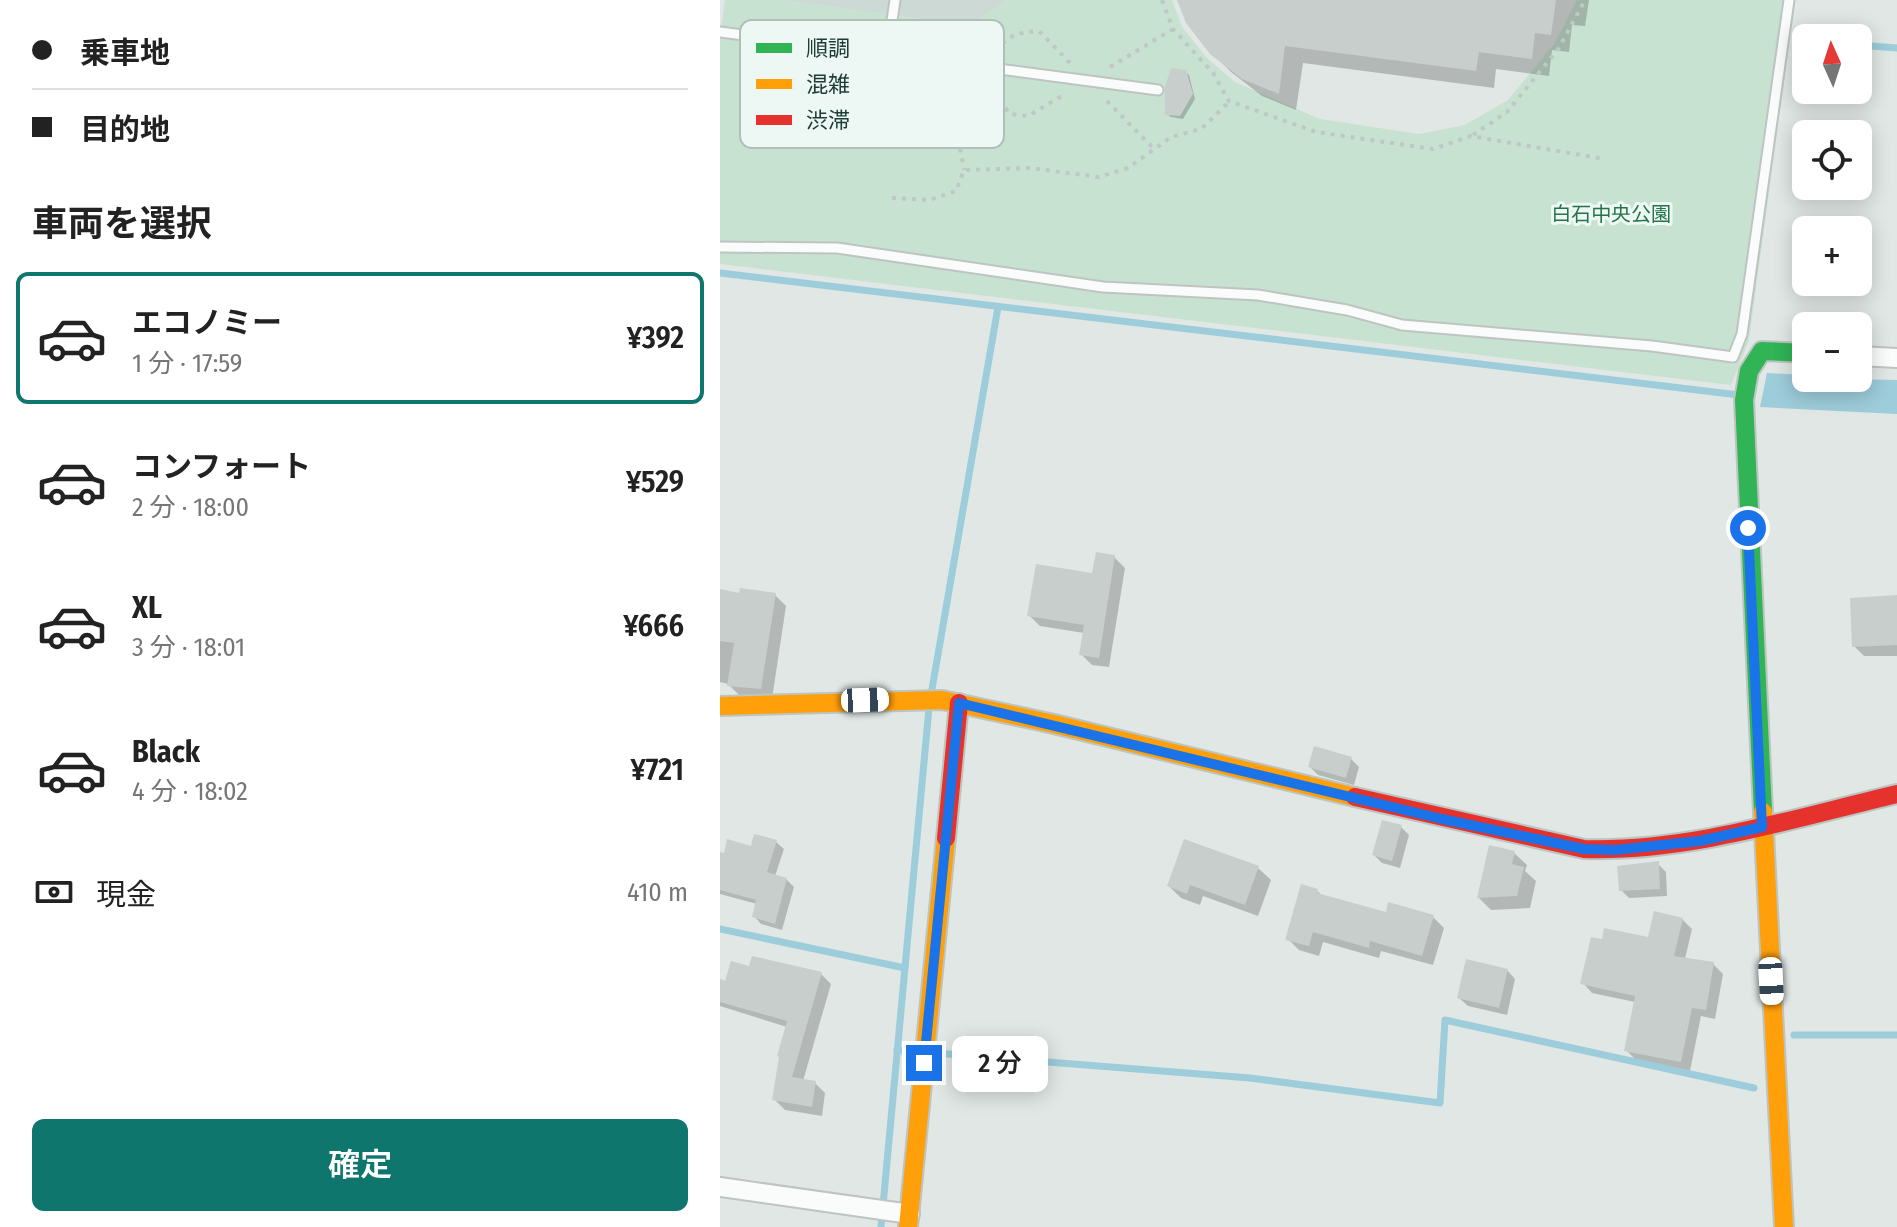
<!DOCTYPE html>
<html lang="ja">
<head>
<meta charset="utf-8">
<style>
  :root { --surface:#fff; --page:#f6f6f6; --text:#222; --muted:#767676; --line:#e0e0e0; --accent:#0f766e }
  body { margin:0; font-family:"Fira Sans Condensed","Noto Sans JP",sans-serif; background:var(--page); color:var(--text); height:100vh; display:flex; flex-direction:column; font-size:30px; white-space:nowrap }
  * { box-sizing:border-box; margin:0 }
  p { font-size:26px; color:var(--muted) }
  .icon { flex:none; width:44px; height:44px; fill:none; stroke:currentColor; stroke-width:2; stroke-linecap:round; stroke-linejoin:round }
  .map { position:relative; flex:1; overflow:hidden }
  .drawer { display:flex; flex-direction:column; background:var(--surface); width:720px }
  .drawer>* { flex:none }
  .banner { display:grid; align-content:center; height:176px; padding:0 32px; background:var(--surface) }
  .needle { width:52px; rotate:357deg }
  .fabs { position:absolute; left:1072px; top:24px; display:grid; gap:16px }
  .fabs a { display:grid; place-items:center; width:80px; height:80px; border-radius:12px; background:var(--surface); box-shadow:0 4px 20px #0003; font-size:40px }
  .end { position:absolute; width:36px; height:36px; margin:-18px; border:10px solid #1a73e8; background:#fff; box-shadow:0 0 0 4px #fff }
  .from { border-radius:50% }
  .bubble { position:absolute; height:56px; border-radius:12px; background:var(--surface); box-shadow:0 4px 20px #0003; font-size:26px; font-weight:600; line-height:56px; text-align:center }
  .car { position:absolute; width:24px; height:48px; margin:-24px -12px; border-radius:10px; box-shadow:0 0 6px 2px #0007; background:linear-gradient(#fff 24%,#345 0 40%,#fff 0 76%,#345 0 86%,#fff 0) }
  .banner b { display:flex; align-items:center; gap:28px; height:76px; font-size:30px }
  .banner b+b { border-top:2px solid var(--line) }
  .banner i { width:20px; height:20px; background:var(--text) }
  ul { padding:0; list-style:none }
  li { display:flex; align-items:center; gap:24px; height:132px; margin:0 16px 12px; padding:0 16px; border:4px solid transparent; border-radius:12px }
  li div { flex:1 }
  li b { display:block; font-size:30px }
  li em { font-style:normal; font-weight:600 }
  li.on { border-color:var(--accent) }
  li>.icon { width:72px; height:72px; stroke-width:1.5 }
  h2 { padding:0 32px; font-size:36px; line-height:96px }
  .pay { display:flex; align-items:center; gap:20px; height:88px; padding:0 32px; font-size:30px }
  .pay p { margin-inline-start:auto }
  .cta { display:flex; gap:16px; margin-top:auto; padding:16px 32px }
  .cta a { flex:1; height:92px; border-radius:12px; background:var(--accent); color:#fff; font-size:32px; font-weight:600; line-height:92px; text-align:center }
  main { display:flex; flex:1; min-height:0 }
  .map>svg:first-child { display:block }
  .built { fill:#cdd9d5 }
  .green { fill:#c8e2d1 }
  .water { fill:#9dccda }
  .shadow { fill:#0003 }
  .lines { fill:none; stroke-linecap:round; stroke-linejoin:round }
  .stream { stroke:#9dccda; stroke-width:7 }
  .building { fill:#c7cecc }
  .lane-casing { stroke:#bdc4c1; stroke-width:13 }
  .street-casing { stroke:#bdc4c1; stroke-width:22 }
  .fast-casing { stroke:#bdc5c2; stroke-width:22 }
  .slow-casing { stroke:#bdc5c2; stroke-width:22 }
  .jam-casing { stroke:#bdc5c2; stroke-width:22 }
  .path { stroke:#bec8c6; stroke-width:4; stroke-dasharray:4 6; stroke-linecap:butt }
  .lane { stroke:#fafbfb; stroke-width:9 }
  .street { stroke:#fafbfb; stroke-width:18 }
  .fast { stroke:#30b455; stroke-width:18 }
  .slow { stroke:#ff9f0a; stroke-width:18 }
  .jam { stroke:#e5322d; stroke-width:18 }
  .route { stroke:#1a73e8; stroke-width:10 }
  .labels { text-anchor:middle; dominant-baseline:central; stroke-width:6; stroke-linejoin:round; paint-order:stroke }
  .park-label { font-size:20px; fill:#25744a; stroke:#edf7f3 }
  .key { fill:#edf7f3; stroke:#afbfba; stroke-width:2 }
  .key-label { font-size:22px; fill:#1e3b35 }
</style>
</head>
<body>
<main>
<section class="drawer">
<div class="banner">
<b><i class="from"></i>乗車地</b>
<b><i></i>目的地</b>
</div>
<h2>車両を選択</h2>
<ul>
<li class="on"><svg class="icon" aria-label="car" viewBox="0 0 24 24"><path d="M5 17H2v-5l4-1 3-4h7l3 4 3 1v5h-3M9 17h6M6 11h13"/><circle cx="7" cy="17" r="2"/><circle cx="17" cy="17" r="2"/></svg><div><b>エコノミー</b><p>1 分 · 17:59</p></div><em>¥392</em></li>
<li><svg class="icon" aria-label="car" viewBox="0 0 24 24"><path d="M5 17H2v-5l4-1 3-4h7l3 4 3 1v5h-3M9 17h6M6 11h13"/><circle cx="7" cy="17" r="2"/><circle cx="17" cy="17" r="2"/></svg><div><b>コンフォート</b><p>2 分 · 18:00</p></div><em>¥529</em></li>
<li><svg class="icon" aria-label="car" viewBox="0 0 24 24"><path d="M5 17H2v-5l4-1 3-4h7l3 4 3 1v5h-3M9 17h6M6 11h13"/><circle cx="7" cy="17" r="2"/><circle cx="17" cy="17" r="2"/></svg><div><b>XL</b><p>3 分 · 18:01</p></div><em>¥666</em></li>
<li><svg class="icon" aria-label="car" viewBox="0 0 24 24"><path d="M5 17H2v-5l4-1 3-4h7l3 4 3 1v5h-3M9 17h6M6 11h13"/><circle cx="7" cy="17" r="2"/><circle cx="17" cy="17" r="2"/></svg><div><b>Black</b><p>4 分 · 18:02</p></div><em>¥721</em></li>
</ul>
<div class="pay"><svg class="icon" aria-label="cash" viewBox="0 0 24 24"><path d="M3 7h18v10H3z"/><circle cx="12" cy="12" r="2"/></svg>現金<p>410 m</p></div>
<div class="cta"><a>確定</a></div>
</section>
<div class="map">
<svg width="1177" height="1227" viewBox="0 0 1177 1227">
  <rect width="100%" height="100%" fill="#e0e7e4"/>
  <!-- built -->
  <path class="built" d="M 63,0 L 287,0 L 250,26 Z"/>
  <!-- green -->
  <path class="green" d="M 5,0 L 64,0 L 250,26 L 287,0 L 452,0 L 462,27 L 487,58 L 515,82 L 600,119 L 699,134 L 745,125 L 788,100 L 834,44 L 857,0 L 1075,0 L 1029,340 L 1011,385 L 0,264 L 0,36 Z"/>
  <!-- water -->
  <path class="water" d="M 1047,373 L 1086,375 L 1086,378 L 1177,380 L 1177,414 L 1040,407 Z"/>
  <!-- shadow -->
  <g class="shadow">
    <path d="M 459,0 L 869,0 L 865,26 L 852,25 L 849,52 L 832,50 L 829,76 L 776,69 L 774,88 L 583,63 L 576,110 L 542,96 L 511,72 L 492,53 Z"/>
    <path d="M 465,72 L 469,75 L 475,99 L 463,119 L 451,117 L 447,114 Z"/>
    <path d="M 394,557 L 405,568 L 389,667 L 372,665 L 361,654 L 364,633 L 320,626 L 309,615 L 374,576 Z"/>
    <path d="M 0,592 L 55,595 L 66,606 L 52,699 L 20,696 L 8,684 L 0,682 Z"/>
    <path d="M 1177,597 L 1177,656 L 1144,656 L 1134,646 Z"/>
    <path d="M 631,759 L 639,767 L 634,785 L 598,775 L 590,767 Z"/>
    <path d="M 681,827 L 689,835 L 680,868 L 662,863 L 654,855 Z"/>
    <path d="M 56,842 L 64,849 L 55,876 L 66,879 L 74,887 L 62,930 L 41,924 L 34,916 L 37,904 L 0,894 L 0,854 L 5,855 Z"/>
    <path d="M 794,853 L 807,865 L 805,871 L 816,881 L 810,908 L 771,910 L 759,898 Z"/>
    <path d="M 938,864 L 946,872 L 947,896 L 909,898 L 901,890 Z"/>
    <path d="M 538,868 L 551,880 L 538,916 L 483,896 L 480,905 L 461,898 L 449,886 Z"/>
    <path d="M 597,891 L 604,897 L 667,914 L 713,917 L 724,928 L 713,965 L 661,951 L 659,958 L 603,942 L 599,956 L 579,950 L 568,939 Z"/>
    <path d="M 962,919 L 972,929 L 965,959 L 993,964 L 1003,974 L 995,1019 L 981,1016 L 970,1071 L 916,1060 L 906,1050 L 915,1002 L 872,993 L 863,983 Z"/>
    <path d="M 31,969 L 101,974 L 111,984 L 83,1081 L 95,1083 L 105,1093 L 102,1116 L 65,1110 L 55,1100 L 67,1027 L 0,1006 L 0,981 L 7,983 Z"/>
    <path d="M 787,970 L 795,979 L 787,1015 L 748,1006 L 739,998 Z"/>
  </g>
  <g class="lines">
    <!-- stream -->
    <g class="stream">
      <path d="M 1083,40 L 1086,40"/>
      <path d="M 1138,45 L 1177,48"/>
      <path d="M 0,273 L 1019,395"/>
      <path d="M 211,695 L 278,307"/>
      <path d="M 0,929 L 185,968"/>
      <path d="M 1074,1035 L 1177,1035"/>
      <path d="M 177,1050 L 530,1078 L 720,1103 L 725,1020 L 1034,1088"/>
      <path d="M 161,1227 L 209,708"/>
    </g>
  </g>
  <!-- building -->
  <g class="building">
    <path d="M 457,0 L 836,0 L 831,35 L 815,33 L 812,59 L 759,52 L 756,71 L 565,46 L 559,94 L 522,79 L 490,54 L 466,23 Z"/>
    <path d="M 451,68 L 466,70 L 473,94 L 460,116 L 445,115 L 445,87 Z"/>
    <path d="M 376,552 L 395,555 L 379,658 L 359,655 L 364,625 L 307,616 L 316,564 L 372,573 Z"/>
    <path d="M 20,588 L 56,593 L 41,689 L 7,686 L 14,643 L 0,641 L 0,589 L 19,593 Z"/>
    <path d="M 1177,595 L 1177,645 L 1132,647 L 1130,598 Z"/>
    <path d="M 594,746 L 632,757 L 626,778 L 588,767 Z"/>
    <path d="M 662,820 L 682,825 L 672,861 L 652,855 Z"/>
    <path d="M 34,834 L 57,840 L 47,872 L 67,878 L 55,924 L 32,917 L 36,900 L 0,890 L 0,852 L 4,853 L 7,839 L 31,846 Z"/>
    <path d="M 464,839 L 539,866 L 525,905 L 470,885 L 467,894 L 447,886 Z"/>
    <path d="M 769,845 L 795,851 L 792,864 L 804,867 L 797,896 L 757,898 Z"/>
    <path d="M 939,861 L 940,889 L 899,891 L 897,866 Z"/>
    <path d="M 581,884 L 598,889 L 597,893 L 666,912 L 668,902 L 714,915 L 702,956 L 650,941 L 649,948 L 593,932 L 589,946 L 565,940 Z"/>
    <path d="M 934,911 L 963,918 L 954,956 L 994,962 L 986,1010 L 972,1008 L 961,1062 L 904,1051 L 915,996 L 860,984 L 871,937 L 882,939 L 884,928 L 928,937 Z"/>
    <path d="M 32,956 L 102,972 L 72,1077 L 96,1081 L 92,1107 L 52,1100 L 59,1057 L 57,1056 L 67,1021 L 0,1002 L 0,979 L 5,981 L 11,961 L 29,966 Z"/>
    <path d="M 746,959 L 788,969 L 779,1008 L 737,998 Z"/>
  </g>
  <g class="lines">
    <defs>
      <g id="lane">
        <path d="M 0,32 L 438,90"/>
        <path d="M 167,54 L 175,0"/>
        <path d="M 0,247 L 117,248 L 383,287 L 538,295 L 627,310 L 682,325 L 932,346 L 1013,357 L 1022,334 L 1069,0"/>
      </g>
      <g id="street">
        <path d="M 1138,356 L 1177,358"/>
        <path d="M 0,1187 L 190,1214"/>
      </g>
      <path id="fast" d="M 1043,812 L 1024,400 L 1029,371 L 1042,351 L 1086,353"/>
      <g id="slow">
        <path d="M 0,706 L 222,700 L 334,724 L 635,797"/>
        <path d="M 1043,812 L 1064,1227"/>
        <path d="M 188,1227 L 226,838"/>
      </g>
      <g id="jam">
        <path d="M 635,797 L 864,849 C 970,852 1075,818 1177,794"/>
        <path d="M 226,838 L 239,703"/>
      </g>
    </defs>
    <!-- lane casing -->
    <use href="#lane" class="lane-casing"/>
    <!-- street casing -->
    <use href="#street" class="street-casing"/>
    <!-- fast casing -->
    <use href="#fast" class="fast-casing"/>
    <!-- slow casing -->
    <use href="#slow" class="slow-casing"/>
    <!-- jam casing -->
    <use href="#jam" class="jam-casing"/>
    <!-- path -->
    <g class="path">
      <path d="M 442,0 L 453,29 L 493,73 L 509,101 L 596,132 L 713,149 L 751,136 L 884,159"/>
      <path d="M 277,52 C 287,34 301,32 319,31 L 350,63"/>
      <path d="M 390,67 L 453,29"/>
      <path d="M 225,79 L 218,128 L 240,147 L 244,170"/>
      <path d="M 104,81 L 107,61"/>
      <path d="M 272,82 L 275,95 L 290,114 L 308,116 L 345,94"/>
      <path d="M 387,101 L 433,148"/>
      <path d="M 753,135 L 787,112 L 839,48 L 865,0"/>
      <path d="M 172,198 L 209,200 L 236,191 L 244,170 L 310,168 L 379,177 L 408,168 L 451,137 L 481,129 L 509,102"/>
    </g>
    <!-- lane -->
    <use href="#lane" class="lane"/>
    <!-- street -->
    <use href="#street" class="street"/>
    <!-- fast -->
    <use href="#fast" class="fast"/>
    <!-- slow -->
    <use href="#slow" class="slow"/>
    <!-- jam -->
    <use href="#jam" class="jam"/>
  </g>
  <g class="lines">
    <!-- route -->
    <path class="route" d="M 204,1063 L 239,703 L 722,819 L 864,849 L 895,850 L 980,841 L 1042,827 L 1028,528"/>
  </g>
  <g class="labels">
    <!-- park labels -->
    <g class="park-label">
      <text x="891" y="214">白石中央公園</text>
    </g>
  </g>
  <!-- legend -->
  <rect x="20" y="20" width="264" height="128" rx="12" class="key"/>
  <rect x="36" y="43" width="36" height="10" fill="#30b455"/>
  <rect x="36" y="79" width="36" height="10" fill="#ff9f0a"/>
  <rect x="36" y="115" width="36" height="10" fill="#e5322d"/>
  <g class="key-label">
    <text x="86" y="56">順調</text>
    <text x="86" y="92">混雑</text>
    <text x="86" y="128">渋滞</text>
  </g>
</svg>
<div class="fabs">
<a><svg class="needle" viewBox="-14 -14 28 28"><path d="M0-13l5 13h-10z" fill="#e53935"/><path d="M0 13l5-13h-10z" fill="#767676"/></svg></a>
<a><svg class="icon" aria-label="locate" viewBox="0 0 24 24"><circle cx="12" cy="12" r="6"/><path d="M12 2v4M12 18v4M2 12h4M18 12h4"/></svg></a>
<a>+</a>
<a>−</a>
</div>
<i class="end from" style="left:1028px;top:528px"></i>
<i class="end" style="left:204px;top:1063px"></i>
<div class="bubble" style="left:232px;top:1036px;width:96px">2 分</div>
<i class="car" style="left:145px;top:700px;rotate:88deg"></i>
<i class="car" style="left:1051px;top:981px;rotate:177deg"></i>
</div>
</main>
</body>
</html>
